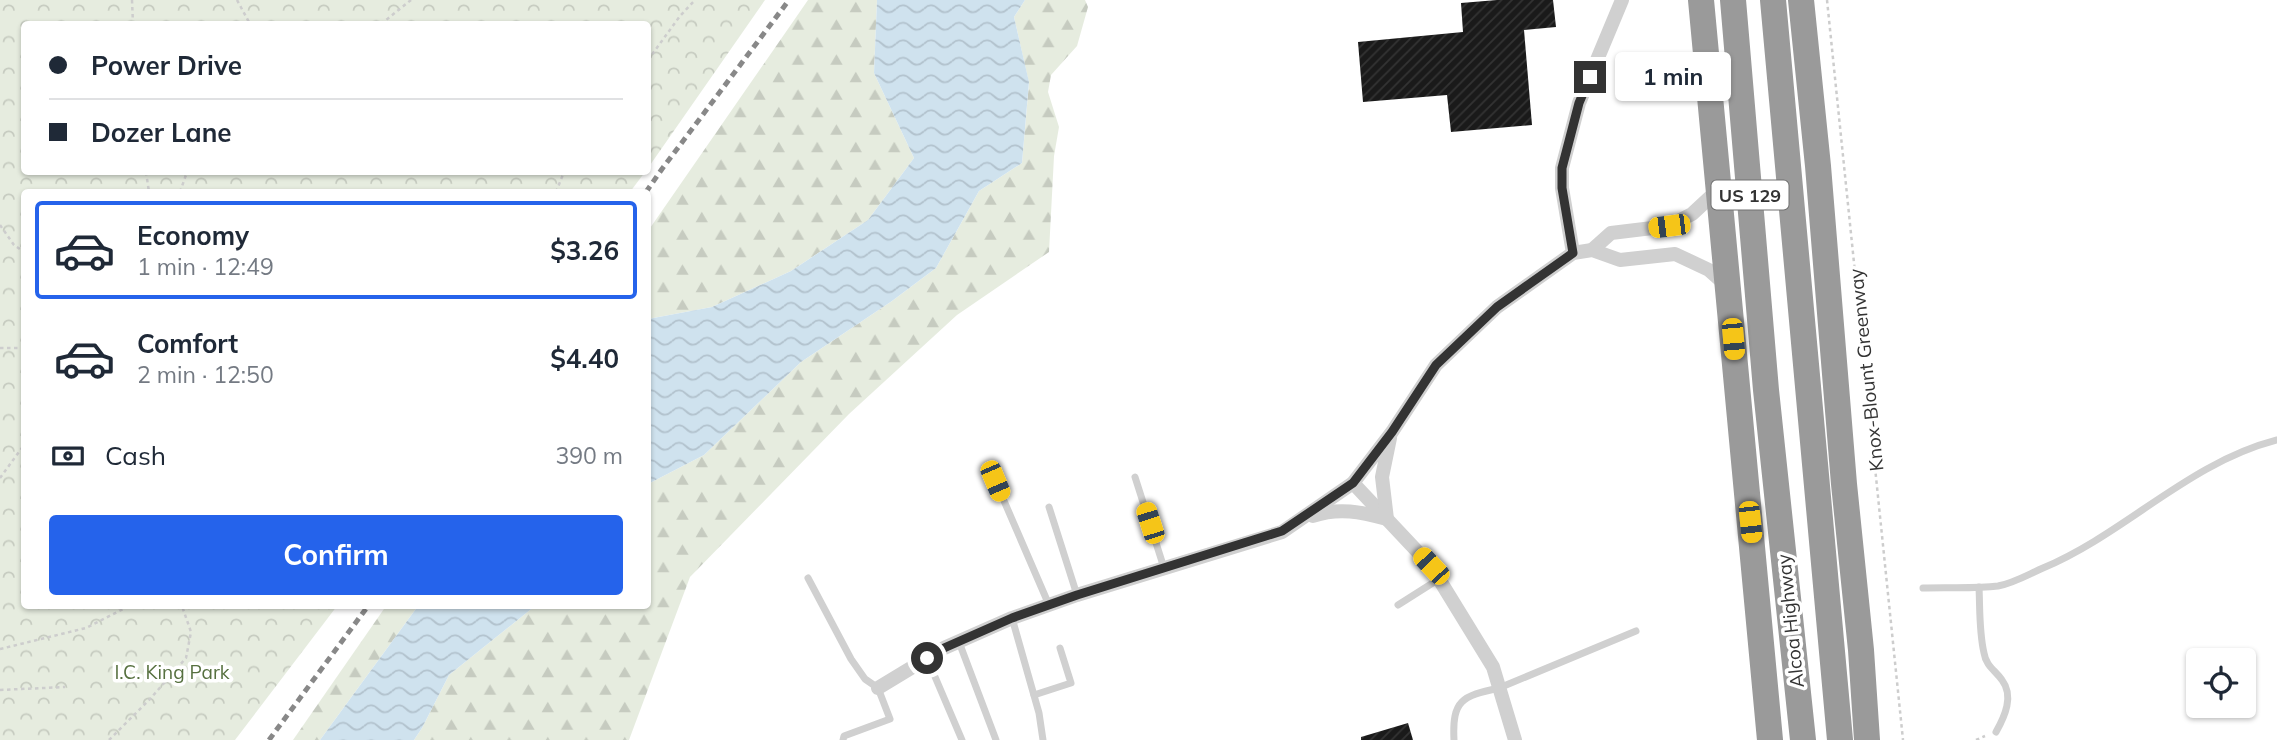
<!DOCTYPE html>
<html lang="en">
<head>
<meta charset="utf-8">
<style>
  :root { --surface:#fff; --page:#f2f2f3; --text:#1f2937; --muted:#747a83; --line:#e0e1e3; --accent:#2563eb }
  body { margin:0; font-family:Mulish,sans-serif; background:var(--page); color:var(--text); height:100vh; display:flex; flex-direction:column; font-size:26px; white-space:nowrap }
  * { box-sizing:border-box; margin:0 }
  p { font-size:23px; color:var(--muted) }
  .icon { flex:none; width:38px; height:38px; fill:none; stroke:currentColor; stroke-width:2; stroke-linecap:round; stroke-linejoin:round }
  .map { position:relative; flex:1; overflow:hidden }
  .side { position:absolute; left:21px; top:189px; width:630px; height:420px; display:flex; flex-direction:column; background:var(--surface); border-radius:7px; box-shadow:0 2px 5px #0004 }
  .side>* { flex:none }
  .top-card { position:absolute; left:21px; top:21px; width:630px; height:154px; border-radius:7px; box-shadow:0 2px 5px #0004; display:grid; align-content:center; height:154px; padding:0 28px; background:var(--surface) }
  .buttons { position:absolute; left:2186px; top:648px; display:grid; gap:14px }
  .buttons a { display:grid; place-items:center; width:70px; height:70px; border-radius:7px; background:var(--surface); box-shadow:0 2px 5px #0004; font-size:35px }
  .end { position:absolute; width:32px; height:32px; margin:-16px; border:9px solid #333; background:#fff; box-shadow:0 0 0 4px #fff }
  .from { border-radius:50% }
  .bubble { position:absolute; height:49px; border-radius:7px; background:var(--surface); box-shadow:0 2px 5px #0004; font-size:23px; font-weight:700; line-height:49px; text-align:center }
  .car { position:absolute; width:21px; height:42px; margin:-21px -10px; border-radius:9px; box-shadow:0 0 5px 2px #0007; background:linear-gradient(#f5c518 24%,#345 0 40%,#f5c518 0 76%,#345 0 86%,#f5c518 0) }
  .top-card b { display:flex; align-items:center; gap:24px; height:66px; font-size:26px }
  .top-card b+b { border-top:2px solid var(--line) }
  .top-card i { width:18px; height:18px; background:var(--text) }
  ul { padding:12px 0 0; list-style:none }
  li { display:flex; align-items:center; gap:21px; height:98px; margin:0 14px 10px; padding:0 14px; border:4px solid transparent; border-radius:7px }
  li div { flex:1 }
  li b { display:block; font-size:26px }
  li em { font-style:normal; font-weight:700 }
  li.active { border-color:var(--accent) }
  li>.icon { width:63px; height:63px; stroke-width:1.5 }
  .pay { display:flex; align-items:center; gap:18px; height:77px; padding:0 28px; font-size:26px }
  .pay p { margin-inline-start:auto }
  .cta { display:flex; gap:14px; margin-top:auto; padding:14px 28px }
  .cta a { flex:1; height:80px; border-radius:7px; background:var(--accent); color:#fff; font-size:28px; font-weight:700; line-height:80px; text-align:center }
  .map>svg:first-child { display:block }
  .forest { fill:url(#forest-firs) }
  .park { fill:url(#park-crowns) }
  .water { fill:url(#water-waves) }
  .building { fill:url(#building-hatch) }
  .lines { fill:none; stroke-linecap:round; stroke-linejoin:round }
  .path { stroke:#cdcdcd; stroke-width:2.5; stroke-dasharray:3.5 3.5; stroke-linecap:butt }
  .lane { stroke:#d0d0d0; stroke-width:7 }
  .street { stroke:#d0d0d0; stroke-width:14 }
  .highway { stroke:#9a9a9a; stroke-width:26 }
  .rail { stroke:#888; stroke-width:5; stroke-dasharray:7 5; stroke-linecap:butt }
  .route { stroke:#333; stroke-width:9 }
  .labels { text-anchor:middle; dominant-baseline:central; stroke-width:7; stroke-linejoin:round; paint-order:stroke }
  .shield { fill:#fff; stroke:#707070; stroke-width:2 }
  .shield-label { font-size:18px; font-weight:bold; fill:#333 }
  .street-label { font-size:19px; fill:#333; stroke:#fff }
  .park-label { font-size:19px; fill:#56703f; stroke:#fff }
</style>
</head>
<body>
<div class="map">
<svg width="2277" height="740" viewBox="0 0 2277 740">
  <defs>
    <pattern id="forest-firs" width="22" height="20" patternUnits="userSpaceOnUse" patternTransform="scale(1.75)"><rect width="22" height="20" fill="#e6ecdf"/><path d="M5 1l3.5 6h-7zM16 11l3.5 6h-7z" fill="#c6cbc0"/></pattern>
    <pattern id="park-crowns" width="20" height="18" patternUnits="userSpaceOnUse" patternTransform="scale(1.75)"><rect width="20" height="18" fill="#e6ecdf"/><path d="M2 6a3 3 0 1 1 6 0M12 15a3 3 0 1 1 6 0" fill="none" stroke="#c6cbc0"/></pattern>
    <pattern id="water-waves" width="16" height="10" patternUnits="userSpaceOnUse" patternTransform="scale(1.75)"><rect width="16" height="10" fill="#cfe2ee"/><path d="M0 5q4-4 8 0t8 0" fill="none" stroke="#b2c2cd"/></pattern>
    <pattern id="building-hatch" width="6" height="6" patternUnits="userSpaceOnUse" patternTransform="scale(1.75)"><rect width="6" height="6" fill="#1a1a1a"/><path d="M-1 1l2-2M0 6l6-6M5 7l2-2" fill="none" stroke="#333"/></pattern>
  </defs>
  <rect width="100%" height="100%" fill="#fff"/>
  <!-- forest -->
  <g class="forest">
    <path d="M 808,0 L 877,0 L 874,73 L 914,158 L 868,220 L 791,271 L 712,307 L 648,319 L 648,231 Z"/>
    <path d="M 1025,0 L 1085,0 L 1088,7 L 1077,46 L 1051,75 L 1048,92 L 1059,127 L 1054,156 L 1049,252 L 957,315 L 849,414 L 690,577 L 629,740 L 414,740 L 422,728 L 449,675 L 535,606 L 648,606 L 648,484 L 704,455 L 801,362 L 892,301 L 936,268 L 979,191 L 1022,163 L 1029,83 L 1014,17 Z"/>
    <path d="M 386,606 L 418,606 L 320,740 L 293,740 Z"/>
  </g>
  <!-- park -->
  <path class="park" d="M 0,0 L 765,0 L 648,168 L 648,24 L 24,24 L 24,172 L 645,172 L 630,192 L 24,192 L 24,606 L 337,606 L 235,740 L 0,740 Z"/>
  <!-- water -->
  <g class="water">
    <path d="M 877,0 L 1025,0 L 1014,17 L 1029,82 L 1022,163 L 979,191 L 936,268 L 892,301 L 801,362 L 704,455 L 648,484 L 648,319 L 712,307 L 791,271 L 868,220 L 914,158 L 874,73 Z"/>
    <path d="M 418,606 L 535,606 L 449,675 L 422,728 L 414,740 L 320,740 Z"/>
  </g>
  <!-- building -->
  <g class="building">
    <path d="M 1497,0 L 1553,0 L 1556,27 L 1524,30 L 1532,125 L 1451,132 L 1447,95 L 1363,102 L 1358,42 L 1463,32 L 1461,3 Z"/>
    <path d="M 1408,723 L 1413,740 L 1361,740 L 1361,737 Z"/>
  </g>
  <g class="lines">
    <!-- path -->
    <g class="path">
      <path d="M 132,0 L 133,24"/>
      <path d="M 237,0 L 250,24"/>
      <path d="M 1827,0 L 1903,740"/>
      <path d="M 381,24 L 411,0"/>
      <path d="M 648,60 L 680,16 L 695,0"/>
      <path d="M 146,172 L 149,192"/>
      <path d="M 180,192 L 187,172"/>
      <path d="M 556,192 L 564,172"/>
      <path d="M 0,225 L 14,245 L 24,252"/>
      <path d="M 0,348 L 24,348 L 24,346"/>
      <path d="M 0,478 L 24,445"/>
      <path d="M 0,649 L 86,628 L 129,606"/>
      <path d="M 0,690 L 65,687"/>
      <path d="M 109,740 L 150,699 L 186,658 L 191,632 L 182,606"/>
      <path d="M 1976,740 L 1985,736"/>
    </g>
    <!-- lane -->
    <g class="lane">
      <path d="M 1135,477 L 1164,568"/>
      <path d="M 995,480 L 1049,605"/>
      <path d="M 1049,507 L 1077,595"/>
      <path d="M 808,578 L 851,659 L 865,679 L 878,688 L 890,719 L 844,736 L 843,740"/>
      <path d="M 1979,587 C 1980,608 1979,632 1984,653 C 1986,666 1995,670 2002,680 C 2014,696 2005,716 1996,732"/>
      <path d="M 1923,588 C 1948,587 1974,589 1998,586 C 2014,583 2029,574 2043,568 C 2126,533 2188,463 2277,440"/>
      <path d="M 1398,605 L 1439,579"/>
      <path d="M 1012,618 L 1039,713 L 1043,740"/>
      <path d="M 959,642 L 996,740"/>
      <path d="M 927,658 L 962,740"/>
      <path d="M 1034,695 L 1071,683 L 1060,648"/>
      <path d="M 1454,740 C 1452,700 1462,696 1499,688 L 1636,631"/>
    </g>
    <!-- street -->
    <g class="street">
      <path d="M 1592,250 L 1611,233 L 1669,226 L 1692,214 L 1719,189"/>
      <path d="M 1573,253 L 1562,188 L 1562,168 L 1579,103 L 1622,0"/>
      <path d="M 1353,483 L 1431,566 L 1493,667 L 1515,740"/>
      <path d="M 1313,516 C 1339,507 1361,512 1387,519 L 1382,477 L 1390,438"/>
      <path d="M 878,688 L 944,648 L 1012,618 L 1077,595 L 1282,532 L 1353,483 L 1392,432 L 1436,365 L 1497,307 L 1573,253 L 1592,250 L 1620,260 L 1675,254 L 1709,270 L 1728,287"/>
    </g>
    <!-- highway -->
    <g class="highway">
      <path d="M 1701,0 L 1770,740"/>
      <path d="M 1733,0 L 1766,390 L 1803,740"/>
      <path d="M 1773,0 L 1840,740"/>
      <path d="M 1801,0 L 1818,166 L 1844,484 L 1861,650 L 1867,740"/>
    </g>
    <!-- rail -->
    <g class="rail">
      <path d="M 646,192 L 662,169 L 789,0"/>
      <path d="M 269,740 L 368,606"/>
    </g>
  </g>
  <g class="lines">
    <!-- route -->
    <path class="route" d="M 927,658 L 944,648 L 1012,618 L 1077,595 L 1282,531 L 1353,483 L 1392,432 L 1436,365 L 1497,307 L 1573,253 L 1562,188 L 1562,168 L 1579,103 L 1590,77"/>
  </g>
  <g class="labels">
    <!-- shield labels -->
    <rect class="shield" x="1711.5" y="180.5" width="77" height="29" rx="5"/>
    <g class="shield-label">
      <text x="1750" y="195">US 129</text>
    </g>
    <!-- street labels -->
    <g class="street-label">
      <text transform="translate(1866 370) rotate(-96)">Knox-Blount Greenway</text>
      <text transform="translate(1790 621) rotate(-96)">Alcoa Highway</text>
    </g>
    <!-- park labels -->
    <g class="park-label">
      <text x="172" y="672">I.C. King Park</text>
    </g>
  </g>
</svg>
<div class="buttons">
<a><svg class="icon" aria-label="locate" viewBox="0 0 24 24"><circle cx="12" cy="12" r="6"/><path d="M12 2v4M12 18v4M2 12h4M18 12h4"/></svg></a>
</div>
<i class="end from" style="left:927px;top:658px"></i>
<i class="end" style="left:1590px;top:77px"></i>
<div class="bubble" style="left:1615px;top:52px;width:116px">1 min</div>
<i class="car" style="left:1669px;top:226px;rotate:263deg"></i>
<i class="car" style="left:1733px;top:339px;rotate:175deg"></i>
<i class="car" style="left:995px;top:481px;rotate:157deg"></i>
<i class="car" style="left:1750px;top:522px;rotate:174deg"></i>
<i class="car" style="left:1150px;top:523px;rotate:342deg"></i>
<i class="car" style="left:1431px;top:566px;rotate:317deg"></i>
<div class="top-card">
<b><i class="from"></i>Power Drive</b>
<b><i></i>Dozer Lane</b>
</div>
<section class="side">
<ul>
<li class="active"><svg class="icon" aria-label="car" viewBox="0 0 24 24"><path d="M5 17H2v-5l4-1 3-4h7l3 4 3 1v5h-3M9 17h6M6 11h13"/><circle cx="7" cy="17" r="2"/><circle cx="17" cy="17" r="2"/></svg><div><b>Economy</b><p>1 min · 12:49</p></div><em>$3.26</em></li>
<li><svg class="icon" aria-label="car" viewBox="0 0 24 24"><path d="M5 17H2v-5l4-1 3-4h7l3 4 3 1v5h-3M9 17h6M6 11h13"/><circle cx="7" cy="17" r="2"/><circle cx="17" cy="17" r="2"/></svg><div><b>Comfort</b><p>2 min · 12:50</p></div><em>$4.40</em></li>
</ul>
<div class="pay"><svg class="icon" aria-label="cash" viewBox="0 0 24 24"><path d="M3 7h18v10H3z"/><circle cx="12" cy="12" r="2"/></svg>Cash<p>390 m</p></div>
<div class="cta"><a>Confirm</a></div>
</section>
</div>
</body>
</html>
